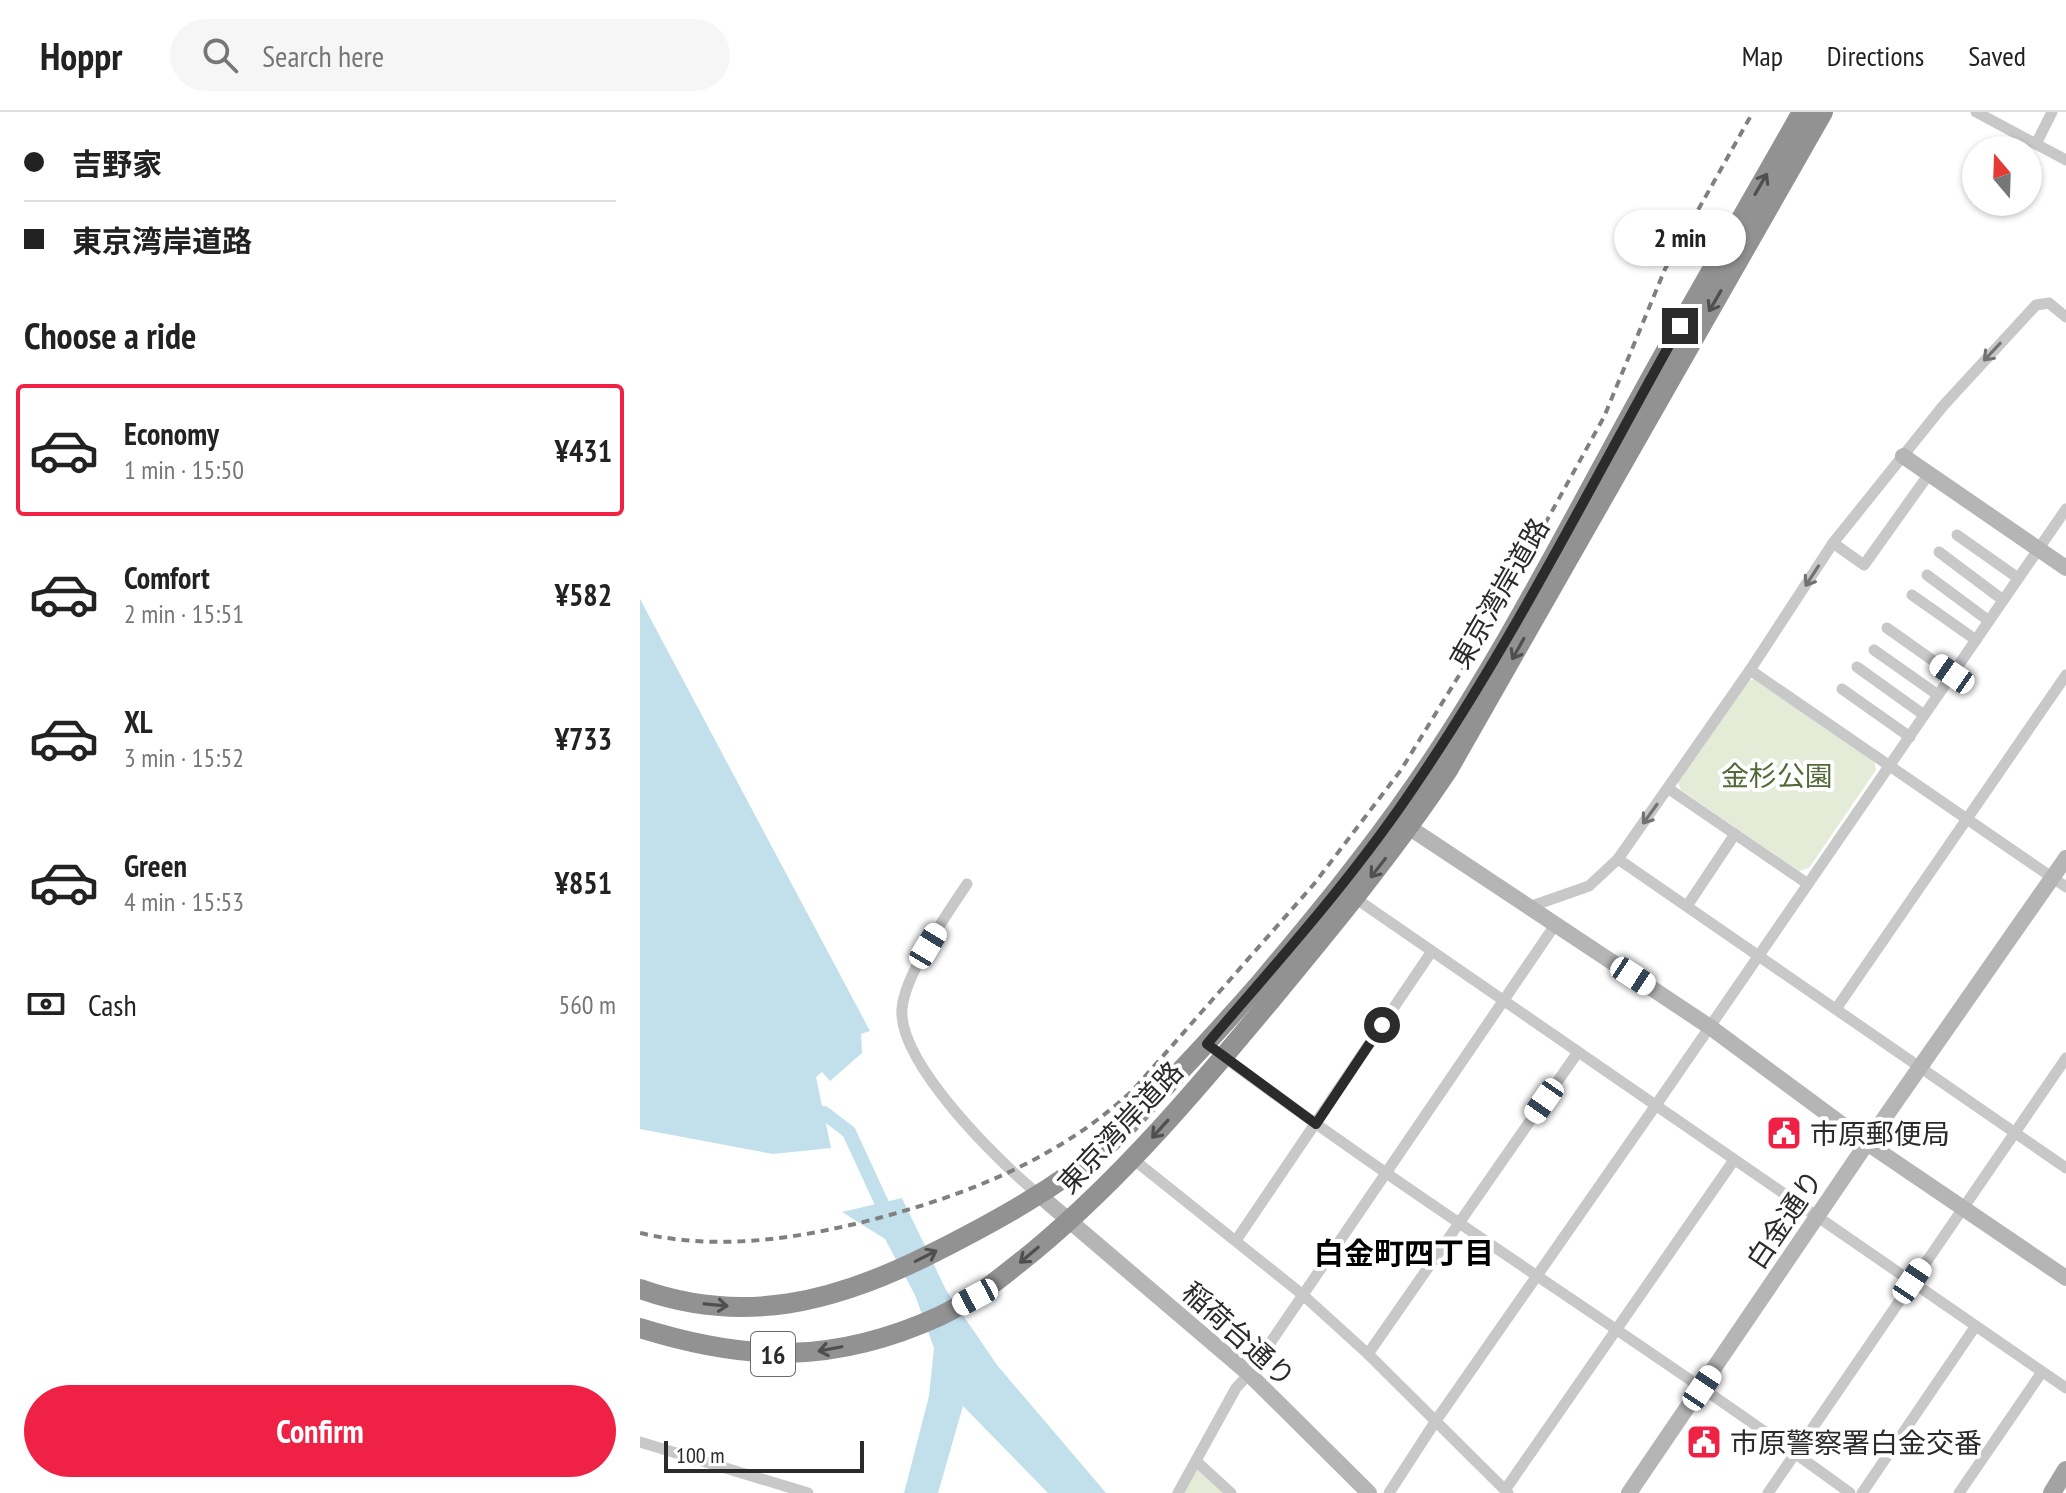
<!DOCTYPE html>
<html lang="en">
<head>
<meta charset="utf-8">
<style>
  :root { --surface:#fff; --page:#f6f6f6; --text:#222; --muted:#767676; --line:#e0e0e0; --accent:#ef2144 }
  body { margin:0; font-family:"PT Sans Narrow","Noto Sans JP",sans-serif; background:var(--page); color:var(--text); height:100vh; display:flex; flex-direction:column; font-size:30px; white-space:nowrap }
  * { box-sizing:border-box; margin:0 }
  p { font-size:26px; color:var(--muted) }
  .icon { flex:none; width:44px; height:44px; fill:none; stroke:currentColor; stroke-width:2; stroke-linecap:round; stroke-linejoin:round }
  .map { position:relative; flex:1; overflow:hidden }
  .side { display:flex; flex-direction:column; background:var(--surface); width:640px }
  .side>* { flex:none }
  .banner { display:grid; align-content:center; height:176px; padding:0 24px; background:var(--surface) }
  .needle { width:52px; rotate:341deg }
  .buttons { position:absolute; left:1322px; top:24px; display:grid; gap:16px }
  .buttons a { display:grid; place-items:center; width:80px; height:80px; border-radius:50%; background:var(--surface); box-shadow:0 2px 6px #0004; font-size:40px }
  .scale { position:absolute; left:24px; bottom:20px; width:200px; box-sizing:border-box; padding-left:8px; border:4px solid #2b2b2b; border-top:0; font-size:22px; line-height:28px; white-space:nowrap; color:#2b2b2b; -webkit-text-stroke:6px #fff; paint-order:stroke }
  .end { position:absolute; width:36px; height:36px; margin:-18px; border:10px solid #2b2b2b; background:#fff; box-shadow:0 0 0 4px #fff }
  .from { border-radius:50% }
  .bubble { position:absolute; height:56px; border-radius:28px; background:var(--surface); box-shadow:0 2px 6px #0004; font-size:26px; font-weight:700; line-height:56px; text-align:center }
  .car { position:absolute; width:24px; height:48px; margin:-24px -12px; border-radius:10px; box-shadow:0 0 6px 2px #0007; background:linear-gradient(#fff 24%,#345 0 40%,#fff 0 76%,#345 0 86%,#fff 0) }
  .banner b { display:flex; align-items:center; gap:28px; height:76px; font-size:30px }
  .banner b+b { border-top:2px solid var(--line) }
  .banner i { width:20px; height:20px; background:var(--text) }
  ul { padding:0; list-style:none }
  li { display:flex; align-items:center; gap:24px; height:132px; margin:0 16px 12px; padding:0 8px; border:4px solid transparent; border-radius:8px }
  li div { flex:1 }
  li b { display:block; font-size:30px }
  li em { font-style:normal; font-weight:700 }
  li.current { border-color:var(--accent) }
  li>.icon { width:72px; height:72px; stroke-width:1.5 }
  h2 { padding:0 24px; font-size:36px; line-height:96px }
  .pay { display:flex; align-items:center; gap:20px; height:88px; padding:0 24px; font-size:30px }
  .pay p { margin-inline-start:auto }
  .button { display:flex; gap:16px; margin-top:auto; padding:16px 24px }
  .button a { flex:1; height:92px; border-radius:48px; background:var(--accent); color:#fff; font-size:32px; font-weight:700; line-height:92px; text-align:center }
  header { display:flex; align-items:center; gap:48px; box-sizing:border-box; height:112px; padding:0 40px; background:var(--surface); border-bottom:2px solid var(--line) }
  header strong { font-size:38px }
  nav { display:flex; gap:44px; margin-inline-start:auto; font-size:28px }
  .search { width:560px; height:72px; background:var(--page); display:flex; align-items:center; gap:20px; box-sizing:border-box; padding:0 28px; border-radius:44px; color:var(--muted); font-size:30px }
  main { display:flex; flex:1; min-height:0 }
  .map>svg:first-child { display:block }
  .green { fill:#e4ebd7 }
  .water { fill:#c2e0ec }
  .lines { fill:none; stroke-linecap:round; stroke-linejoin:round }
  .canal { stroke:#c2e0ec; stroke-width:14 }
  .street { stroke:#c8c8c8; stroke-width:11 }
  .secondary { stroke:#b5b5b5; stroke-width:16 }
  .primary { stroke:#a3a3a3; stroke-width:18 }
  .highway { stroke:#929292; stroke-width:20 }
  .rail { stroke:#808080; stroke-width:4; stroke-dasharray:8 6; stroke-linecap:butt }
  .oneway { stroke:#4f4f4f }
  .oneway2 { stroke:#727272 }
  .route { stroke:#2b2b2b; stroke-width:10 }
  .labels { text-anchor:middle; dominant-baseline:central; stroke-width:8; stroke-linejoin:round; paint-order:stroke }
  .shield { fill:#fff; stroke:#6b6b6b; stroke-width:2 }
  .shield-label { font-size:26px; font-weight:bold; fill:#2b2b2b }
  .street-label { font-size:28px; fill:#2b2b2b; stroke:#fff }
  .park-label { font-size:28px; fill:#536937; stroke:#fff }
  .poi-label { font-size:28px; fill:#2b2b2b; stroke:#fff; text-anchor:start }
  .neighbourhood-label { font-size:30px; font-weight:bold; fill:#000; stroke:#fff }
</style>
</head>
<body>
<header>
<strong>Hoppr</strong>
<div class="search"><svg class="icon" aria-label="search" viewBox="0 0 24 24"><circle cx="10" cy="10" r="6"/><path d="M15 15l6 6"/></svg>Search here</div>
<nav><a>Map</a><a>Directions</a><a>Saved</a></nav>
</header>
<main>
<section class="side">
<div class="banner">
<b><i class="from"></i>吉野家</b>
<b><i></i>東京湾岸道路</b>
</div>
<h2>Choose a ride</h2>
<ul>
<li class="current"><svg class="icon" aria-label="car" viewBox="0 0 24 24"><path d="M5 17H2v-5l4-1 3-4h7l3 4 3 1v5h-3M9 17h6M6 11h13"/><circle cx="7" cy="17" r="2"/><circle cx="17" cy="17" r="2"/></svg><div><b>Economy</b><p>1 min · 15:50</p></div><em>¥431</em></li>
<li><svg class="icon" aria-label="car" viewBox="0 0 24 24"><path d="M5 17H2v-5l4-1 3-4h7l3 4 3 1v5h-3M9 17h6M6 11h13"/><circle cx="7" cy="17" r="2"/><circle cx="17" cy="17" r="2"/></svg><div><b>Comfort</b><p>2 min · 15:51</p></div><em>¥582</em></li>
<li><svg class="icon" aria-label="car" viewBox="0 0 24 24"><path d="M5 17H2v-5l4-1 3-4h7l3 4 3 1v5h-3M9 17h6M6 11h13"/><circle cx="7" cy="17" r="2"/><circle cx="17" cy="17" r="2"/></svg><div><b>XL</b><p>3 min · 15:52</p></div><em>¥733</em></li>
<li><svg class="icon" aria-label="car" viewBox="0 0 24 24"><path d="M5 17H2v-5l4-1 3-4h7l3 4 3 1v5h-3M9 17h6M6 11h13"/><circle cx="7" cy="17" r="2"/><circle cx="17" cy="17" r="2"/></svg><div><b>Green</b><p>4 min · 15:53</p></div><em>¥851</em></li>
</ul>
<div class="pay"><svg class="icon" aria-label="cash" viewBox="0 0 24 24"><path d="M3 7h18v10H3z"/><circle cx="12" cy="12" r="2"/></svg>Cash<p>560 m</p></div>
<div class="button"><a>Confirm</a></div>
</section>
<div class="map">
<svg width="1426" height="1381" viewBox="0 0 1426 1381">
  <rect width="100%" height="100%" fill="#fff"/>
  <!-- green -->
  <g class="green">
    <path d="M 1116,567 L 1234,649 L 1236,658 L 1169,756 L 1159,759 L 1041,678 L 1038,670 L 1106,569 Z"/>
    <path d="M 556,1349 L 591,1381 L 538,1381 Z"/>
  </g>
  <!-- water -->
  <g class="water">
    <path d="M 0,487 L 230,919 L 221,922 L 222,941 L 190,969 L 182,960 L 176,965 L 191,1036 L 133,1042 L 0,1017 Z"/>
    <path d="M 262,1086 L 306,1178 L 357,1253 L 466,1381 L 408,1381 L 323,1294 L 298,1381 L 264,1381 L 289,1284 L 294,1236 L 275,1183 L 245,1127 L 202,1100 Z"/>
  </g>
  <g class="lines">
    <!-- canal -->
    <path class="canal" d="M 184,1001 L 209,1020 L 249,1107"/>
    <!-- street -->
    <g class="street">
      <path d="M 1336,0 L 1426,48"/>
      <path d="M 1396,32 L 1412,0"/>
      <path d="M 1317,423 L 1378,466"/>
      <path d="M 1193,431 L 1224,453 L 1289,362"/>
      <path d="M 1299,440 L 1363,488"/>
      <path d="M 1287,463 L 1349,509"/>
      <path d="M 1272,483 L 1336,528"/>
      <path d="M 1247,516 L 1312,562"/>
      <path d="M 1234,538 L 1298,583"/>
      <path d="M 1217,555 L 1284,603"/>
      <path d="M 1110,558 L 1426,775"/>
      <path d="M 1202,577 L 1270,625"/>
      <path d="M 1029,677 L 1168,772"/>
      <path d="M 978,747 L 1426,1056"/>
      <path d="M 327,772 C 308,800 264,864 262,897 C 258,951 358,1049 398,1082"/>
      <path d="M 715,786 L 1426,1276"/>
      <path d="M 1047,794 L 1095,722"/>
      <path d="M 889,795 L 949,774 L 978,747 L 1110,558 L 1193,431 L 1303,294 L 1396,193 L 1409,191 L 1426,205"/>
      <path d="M 1196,897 L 1426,563"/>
      <path d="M 580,942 C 785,1095 1004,1230 1210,1381"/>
      <path d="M 493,1047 L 663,1183 L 728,1242 L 868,1381"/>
      <path d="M 597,1127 L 792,839"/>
      <path d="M 728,1242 L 938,940"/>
      <path d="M 0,1330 L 168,1381"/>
      <path d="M 556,1349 L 591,1381"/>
      <path d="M 865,1378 L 1094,1048"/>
      <path d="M 538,1381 L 596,1276 L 609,1262 L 915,813"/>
      <path d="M 749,1381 L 795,1310 L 1016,993 L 1426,397"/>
      <path d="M 1128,1381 L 1426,946"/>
      <path d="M 1222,1381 L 1335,1215"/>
      <path d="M 1319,1381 L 1402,1260"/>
    </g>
    <!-- secondary -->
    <g class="secondary">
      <path d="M 1263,344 L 1426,456"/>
      <path d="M 770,716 L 1070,915 L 1227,1031 L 1426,1166"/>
      <path d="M 398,1082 L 609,1262 L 729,1381"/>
      <path d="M 989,1381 L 1227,1031 L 1426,746"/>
    </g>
    <!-- primary -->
    <path class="primary" d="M 1412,1381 L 1426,1358"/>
    <!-- highway -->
    <g class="highway">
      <path d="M 0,1177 C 103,1214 195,1190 289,1143 C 351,1112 417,1076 470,1031 C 485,1018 499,1002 513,987 C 551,949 586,910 621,870 C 674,807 727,743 774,675 C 863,547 933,406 1009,269 C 1059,179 1111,90 1162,0"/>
      <path d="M 0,1216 C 109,1250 195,1252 300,1204 C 336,1187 364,1163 394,1139 C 483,1065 558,976 631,888 C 693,813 754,739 808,658 L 1183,0"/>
    </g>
    <!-- rail -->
    <path class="rail" d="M 0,1121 C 79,1139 157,1127 235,1107 C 330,1082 422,1045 494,977 L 674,772 L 761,658 L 842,526 L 964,305 L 1025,157 L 1113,0"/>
  </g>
  <!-- one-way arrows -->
  <defs><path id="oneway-shaft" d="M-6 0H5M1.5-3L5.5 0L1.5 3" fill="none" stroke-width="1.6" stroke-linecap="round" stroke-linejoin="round" transform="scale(2)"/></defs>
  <g class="oneway">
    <use href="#oneway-shaft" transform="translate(1121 72) rotate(-60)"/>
    <use href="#oneway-shaft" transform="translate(1075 189) rotate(120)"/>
    <use href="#oneway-shaft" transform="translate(878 537) rotate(119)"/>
    <use href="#oneway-shaft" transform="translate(738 756) rotate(128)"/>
    <use href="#oneway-shaft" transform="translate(520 1017) rotate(132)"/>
    <use href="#oneway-shaft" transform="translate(389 1143) rotate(140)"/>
    <use href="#oneway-shaft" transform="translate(286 1144) rotate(-27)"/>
    <use href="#oneway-shaft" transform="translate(76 1193) rotate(5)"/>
    <use href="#oneway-shaft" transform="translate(190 1237) rotate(169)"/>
  </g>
  <g class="oneway2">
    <use href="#oneway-shaft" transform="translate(1352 240) rotate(133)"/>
    <use href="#oneway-shaft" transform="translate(1172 464) rotate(123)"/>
    <use href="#oneway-shaft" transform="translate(1010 702) rotate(126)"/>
  </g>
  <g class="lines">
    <!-- route -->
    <path class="route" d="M 742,913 L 676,1012 L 567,932 C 639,848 714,765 776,672 C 875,526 954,367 1040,214"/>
  </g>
  <!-- icons -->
  <defs>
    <symbol id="civic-square" viewBox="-11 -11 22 22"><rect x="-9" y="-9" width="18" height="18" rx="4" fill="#ef2144" stroke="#fff"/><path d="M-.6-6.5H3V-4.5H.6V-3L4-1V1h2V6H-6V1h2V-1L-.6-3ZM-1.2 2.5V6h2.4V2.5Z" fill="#fff"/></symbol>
  </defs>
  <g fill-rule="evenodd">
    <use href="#civic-square" x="1124" y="1001" width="40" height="40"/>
    <use href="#civic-square" x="1044" y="1310" width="40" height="40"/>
  </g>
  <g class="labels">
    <!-- shield labels -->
    <rect class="shield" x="111" y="1220" width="44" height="44" rx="6"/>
    <g class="shield-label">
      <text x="133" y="1242">16</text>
    </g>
    <!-- street labels -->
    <g class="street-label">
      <text transform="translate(859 481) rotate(-60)">東京湾岸道路</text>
      <text transform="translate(480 1015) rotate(-47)">東京湾岸道路</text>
      <text transform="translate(1144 1107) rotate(-56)">白金通り</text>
      <text transform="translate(599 1222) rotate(42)">稲荷台通り</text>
    </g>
    <!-- park labels -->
    <g class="park-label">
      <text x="1137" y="663">金杉公園</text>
    </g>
    <!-- poi labels -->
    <g class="poi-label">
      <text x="1170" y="1021">市原郵便局</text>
      <text x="1090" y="1330">市原警察署白金交番</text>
    </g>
    <!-- neighbourhood labels -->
    <g class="neighbourhood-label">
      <text x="764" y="1140">白金町四丁目</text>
    </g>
  </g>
</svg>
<div class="buttons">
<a><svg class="needle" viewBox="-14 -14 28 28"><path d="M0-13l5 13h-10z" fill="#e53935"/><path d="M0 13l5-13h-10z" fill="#767676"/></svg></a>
</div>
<div class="scale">100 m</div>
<i class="end from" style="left:742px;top:913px"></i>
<i class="end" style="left:1040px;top:214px"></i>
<div class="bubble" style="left:974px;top:98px;width:132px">2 min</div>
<i class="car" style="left:1312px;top:562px;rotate:305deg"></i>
<i class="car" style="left:288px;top:834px;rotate:31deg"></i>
<i class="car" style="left:993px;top:864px;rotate:123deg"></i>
<i class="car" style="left:904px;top:989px;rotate:215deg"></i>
<i class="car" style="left:1272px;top:1169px;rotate:34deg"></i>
<i class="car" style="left:335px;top:1185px;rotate:242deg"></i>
<i class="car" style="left:1062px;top:1276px;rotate:34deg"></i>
</div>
</main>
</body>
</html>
